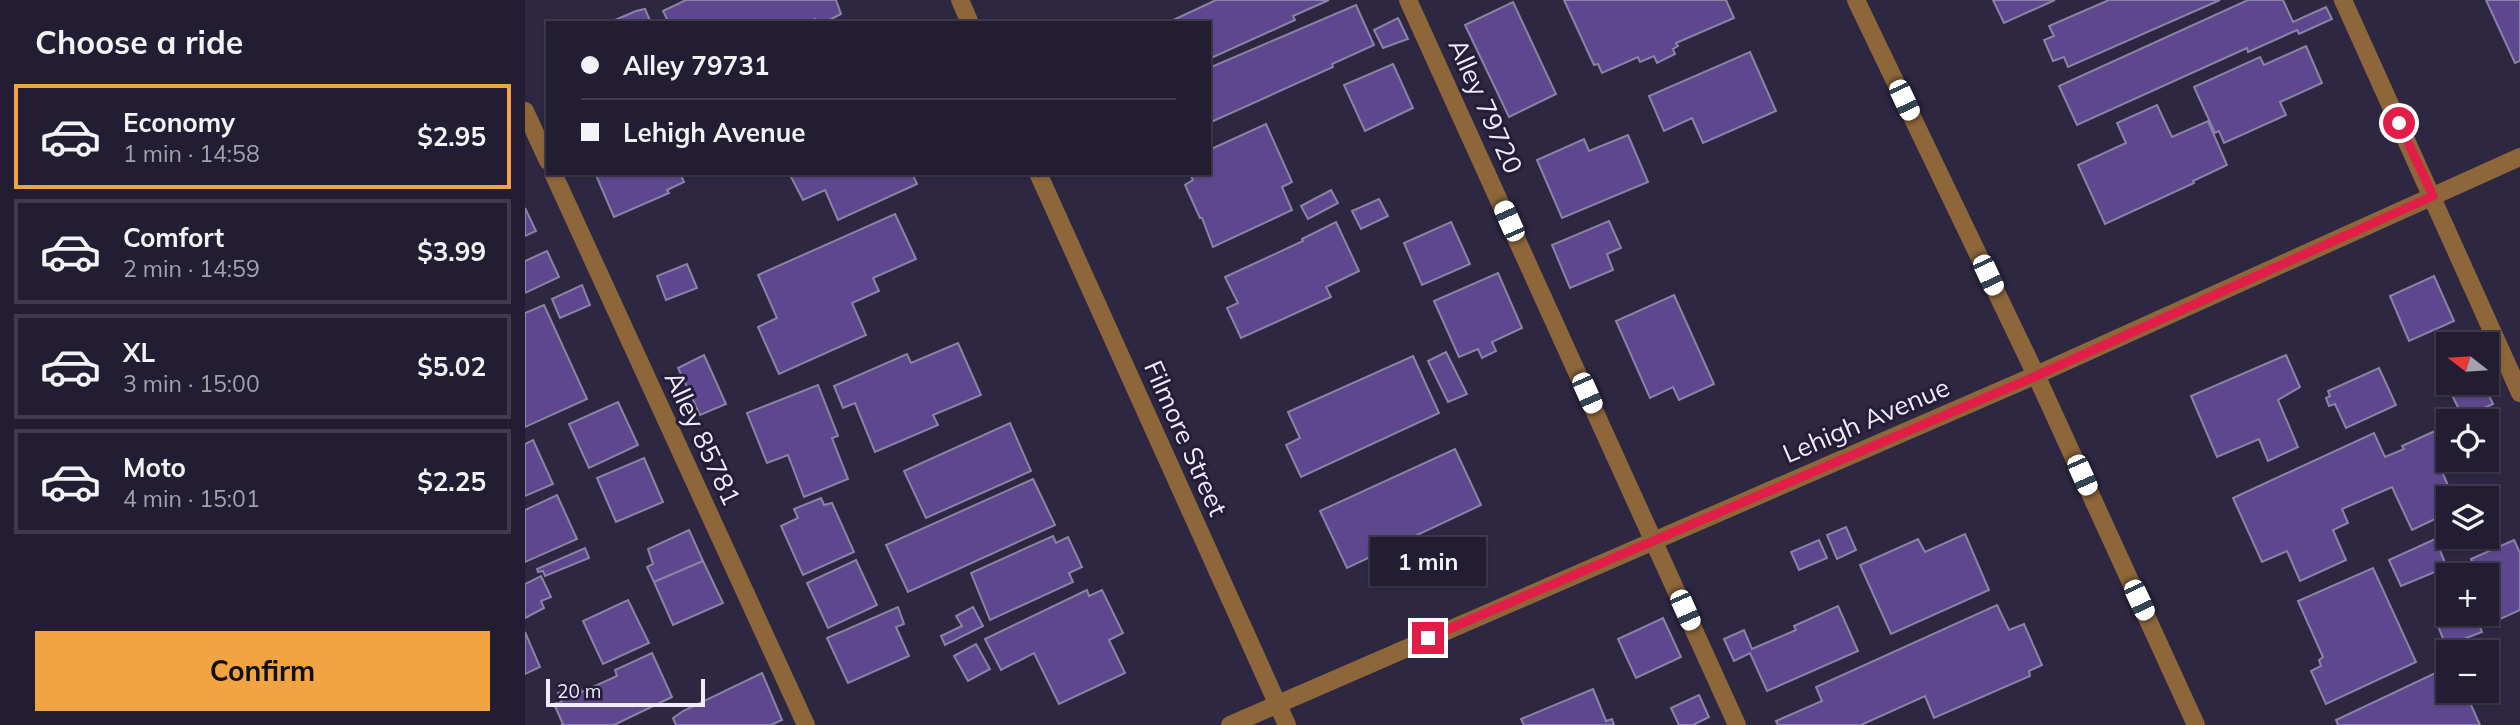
<!DOCTYPE html>
<html lang="en">
<head>
<meta charset="utf-8">
<style>
  :root { --surface:#221d32; --page:#2e2a3e; --text:#f1f3f6; --muted:#a2a2ac; --line:#3f3b4d; --accent:#f3a442 }
  body { margin:0; font-family:Mulish,sans-serif; background:var(--page); color:var(--text); height:100vh; display:flex; flex-direction:column; font-size:26px; white-space:nowrap }
  * { box-sizing:border-box; margin:0 }
  p { font-size:23px; color:var(--muted) }
  .icon { flex:none; width:38px; height:38px; fill:none; stroke:currentColor; stroke-width:2; stroke-linecap:round; stroke-linejoin:round }
  .map { position:relative; flex:1; overflow:hidden }
  .drawer { display:flex; flex-direction:column; background:var(--surface); width:525px }
  .drawer>* { flex:none }
  .top-card { position:absolute; left:21px; top:21px; width:665px; height:154px; border-radius:0px; box-shadow:0 2px 5px #0004,0 0 0 2px var(--line); display:grid; align-content:center; height:154px; padding:0 35px; background:var(--surface) }
  .needle { width:46px; rotate:287deg }
  .tools { position:absolute; left:1911px; top:332px; display:grid; gap:14px }
  .tools a { display:grid; place-items:center; width:63px; height:63px; border-radius:0px; background:var(--surface); box-shadow:0 2px 5px #0004,0 0 0 2px var(--line); font-size:35px }
  .scale { position:absolute; left:21px; bottom:18px; width:159px; box-sizing:border-box; padding-left:7px; border:4px solid #f0ecfe; border-top:0; font-size:19px; line-height:24px; white-space:nowrap; color:#f0ecfe; -webkit-text-stroke:5px #241d38; paint-order:stroke }
  .end { position:absolute; width:32px; height:32px; margin:-16px; border:9px solid #e11d48; background:#fff; box-shadow:0 0 0 4px #fff }
  .from { border-radius:50% }
  .bubble { position:absolute; height:49px; border-radius:0px; background:var(--surface); box-shadow:0 2px 5px #0004,0 0 0 2px var(--line); font-size:23px; font-weight:700; line-height:49px; text-align:center }
  .car { position:absolute; width:21px; height:42px; margin:-21px -10px; border-radius:9px; box-shadow:0 0 5px 2px #0007; background:linear-gradient(#fff 24%,#345 0 40%,#fff 0 76%,#345 0 86%,#fff 0) }
  .top-card b { display:flex; align-items:center; gap:24px; height:66px; font-size:26px }
  .top-card b+b { border-top:2px solid var(--line) }
  .top-card i { width:18px; height:18px; background:var(--text) }
  ul { padding:0; list-style:none }
  li { display:flex; align-items:center; gap:21px; height:105px; margin:0 14px 10px; padding:0 21px; border:4px solid var(--line); border-radius:0px }
  li div { flex:1 }
  li b { display:block; font-size:26px }
  li em { font-style:normal; font-weight:700 }
  li.active { border-color:var(--accent) }
  li>.icon { width:63px; height:63px; stroke-width:1.5 }
  h2 { padding:0 35px; font-size:32px; line-height:84px }
  .primary-button { display:flex; gap:14px; margin-top:auto; padding:14px 35px }
  .primary-button a { flex:1; height:80px; border-radius:0px; background:var(--accent); color:#111; font-size:28px; font-weight:700; line-height:80px; text-align:center }
  main { display:flex; flex:1; min-height:0 }
  .map>svg:first-child { display:block }
  .building { fill:#5d4890; stroke:#8a83a4; stroke-width:2 }
  .lines { fill:none; stroke-linecap:round; stroke-linejoin:round }
  .lane { stroke:#8d663a; stroke-width:18 }
  .street { stroke:#8d663a; stroke-width:18 }
  .route { stroke:#e11d48; stroke-width:9 }
  .labels { text-anchor:middle; dominant-baseline:central; stroke-width:6; stroke-linejoin:round; paint-order:stroke }
  .street-label { font-size:26px; fill:#f0ecfe; stroke:#241d38 }
</style>
</head>
<body>
<main>
<section class="drawer">
<h2>Choose a ride</h2>
<ul>
<li class="active"><svg class="icon" aria-label="car" viewBox="0 0 24 24"><path d="M5 17H2v-5l4-1 3-4h7l3 4 3 1v5h-3M9 17h6M6 11h13"/><circle cx="7" cy="17" r="2"/><circle cx="17" cy="17" r="2"/></svg><div><b>Economy</b><p>1 min · 14:58</p></div><em>$2.95</em></li>
<li><svg class="icon" aria-label="car" viewBox="0 0 24 24"><path d="M5 17H2v-5l4-1 3-4h7l3 4 3 1v5h-3M9 17h6M6 11h13"/><circle cx="7" cy="17" r="2"/><circle cx="17" cy="17" r="2"/></svg><div><b>Comfort</b><p>2 min · 14:59</p></div><em>$3.99</em></li>
<li><svg class="icon" aria-label="car" viewBox="0 0 24 24"><path d="M5 17H2v-5l4-1 3-4h7l3 4 3 1v5h-3M9 17h6M6 11h13"/><circle cx="7" cy="17" r="2"/><circle cx="17" cy="17" r="2"/></svg><div><b>XL</b><p>3 min · 15:00</p></div><em>$5.02</em></li>
<li><svg class="icon" aria-label="car" viewBox="0 0 24 24"><path d="M5 17H2v-5l4-1 3-4h7l3 4 3 1v5h-3M9 17h6M6 11h13"/><circle cx="7" cy="17" r="2"/><circle cx="17" cy="17" r="2"/></svg><div><b>Moto</b><p>4 min · 15:01</p></div><em>$2.25</em></li>
</ul>
<div class="primary-button"><a>Confirm</a></div>
</section>
<div class="map">
<svg width="1995" height="725" viewBox="0 0 1995 725">
  <rect width="100%" height="100%" fill="#2e2742"/>
  <!-- building -->
  <g class="building">
    <path d="M 161,0 L 311,0 L 316,14 L 299,23 L 293,23 L 290,19 L 282,23 L 144,23 L 138,11 Z"/>
    <path d="M 691,0 L 804,0 L 768,16 L 770,20 L 684,59 L 684,23 L 642,23 Z"/>
    <path d="M 1039,0 L 1201,0 L 1209,18 L 1151,43 L 1153,46 L 1148,49 L 1150,54 L 1132,63 L 1129,56 L 1115,62 L 1113,57 L 1077,73 L 1073,64 L 1069,65 Z"/>
    <path d="M 1468,0 L 1530,0 L 1479,23 Z"/>
    <path d="M 1584,0 L 1695,0 L 1543,67 L 1539,57 L 1528,61 L 1519,40 L 1529,36 L 1524,26 Z"/>
    <path d="M 1723,0 L 1758,0 L 1768,22 L 1801,7 L 1807,19 L 1774,34 L 1772,30 L 1723,52 L 1722,48 L 1552,125 L 1534,86 Z"/>
    <path d="M 1961,0 L 1995,0 L 1995,61 L 1990,63 Z"/>
    <path d="M 988,2 L 1031,94 L 984,117 L 940,25 Z"/>
    <path d="M 831,5 L 849,45 L 807,64 L 808,67 L 684,123 L 684,68 Z"/>
    <path d="M 120,9 L 126,23 L 83,23 L 111,11 Z"/>
    <path d="M 873,18 L 883,39 L 858,48 L 849,30 Z"/>
    <path d="M 1781,46 L 1797,83 L 1755,102 L 1761,115 L 1699,143 L 1694,131 L 1690,133 L 1669,87 L 1735,57 L 1739,65 Z"/>
    <path d="M 1225,52 L 1251,111 L 1178,143 L 1167,118 L 1139,131 L 1124,96 Z"/>
    <path d="M 868,64 L 888,108 L 840,131 L 819,85 Z"/>
    <path d="M 1632,105 L 1647,137 L 1683,121 L 1702,165 L 1668,181 L 1669,183 L 1580,224 L 1553,165 L 1601,143 L 1592,123 Z"/>
    <path d="M 741,124 L 767,182 L 757,187 L 767,210 L 688,247 L 677,218 L 675,218 L 660,185 L 668,180 L 664,173 L 684,173 L 684,150 Z"/>
    <path d="M 1103,135 L 1123,182 L 1037,218 L 1012,160 L 1059,139 L 1064,151 Z"/>
    <path d="M 70,173 L 155,173 L 159,182 L 142,190 L 144,193 L 89,217 Z"/>
    <path d="M 264,173 L 387,173 L 392,184 L 313,220 L 300,190 L 278,200 Z"/>
    <path d="M 806,190 L 813,203 L 783,219 L 776,206 Z"/>
    <path d="M 854,199 L 863,216 L 836,229 L 827,211 Z"/>
    <path d="M 0,208 L 11,231 L 0,236 Z"/>
    <path d="M 370,214 L 391,259 L 348,278 L 354,291 L 327,303 L 341,335 L 254,374 L 233,327 L 252,318 L 233,275 Z"/>
    <path d="M 1084,221 L 1096,248 L 1082,254 L 1088,270 L 1045,288 L 1027,245 Z"/>
    <path d="M 811,222 L 834,271 L 801,287 L 806,297 L 716,338 L 702,308 L 713,303 L 700,277 L 778,241 L 777,239 Z"/>
    <path d="M 926,222 L 945,264 L 897,285 L 879,243 Z"/>
    <path d="M 22,251 L 34,277 L 0,293 L 0,261 Z"/>
    <path d="M 162,264 L 172,288 L 141,300 L 132,276 Z"/>
    <path d="M 973,273 L 997,328 L 967,342 L 971,351 L 957,358 L 953,349 L 934,357 L 909,301 Z"/>
    <path d="M 1909,276 L 1929,321 L 1884,341 L 1865,296 Z"/>
    <path d="M 57,285 L 65,305 L 35,318 L 27,299 Z"/>
    <path d="M 1149,295 L 1189,384 L 1154,400 L 1148,387 L 1125,398 L 1091,321 Z"/>
    <path d="M 19,305 L 62,399 L 0,427 L 0,313 Z"/>
    <path d="M 433,343 L 456,395 L 408,415 L 413,425 L 350,452 L 330,403 L 318,408 L 309,386 L 382,354 L 386,363 Z"/>
    <path d="M 921,352 L 942,394 L 923,402 L 903,361 Z"/>
    <path d="M 179,355 L 201,404 L 175,415 L 153,368 Z"/>
    <path d="M 1761,355 L 1775,387 L 1753,400 L 1773,447 L 1743,461 L 1734,439 L 1692,457 L 1666,396 Z"/>
    <path d="M 888,356 L 914,413 L 776,477 L 761,445 L 775,438 L 763,412 Z"/>
    <path d="M 1854,368 L 1871,405 L 1821,428 L 1810,404 L 1804,406 L 1801,398 L 1805,396 L 1803,391 Z"/>
    <path d="M 1953,383 L 1958,383 L 1968,404 L 1938,418 L 1927,395 Z"/>
    <path d="M 293,385 L 313,436 L 307,438 L 323,479 L 279,497 L 263,455 L 242,463 L 222,413 Z"/>
    <path d="M 93,402 L 113,445 L 64,468 L 44,424 Z"/>
    <path d="M 485,423 L 506,471 L 401,518 L 379,471 Z"/>
    <path d="M 1923,425 L 1925,460 L 1914,465 L 1929,499 L 1923,499 L 1923,513 L 1887,530 L 1867,487 L 1817,509 L 1823,523 L 1808,530 L 1821,560 L 1775,581 L 1762,551 L 1737,562 L 1708,498 L 1849,433 L 1860,457 L 1879,449 L 1877,446 Z"/>
    <path d="M 8,440 L 28,484 L 0,496 L 0,444 Z"/>
    <path d="M 930,449 L 956,505 L 822,568 L 795,511 Z"/>
    <path d="M 119,458 L 138,502 L 91,522 L 72,478 Z"/>
    <path d="M 508,479 L 530,525 L 383,592 L 361,545 Z"/>
    <path d="M 32,495 L 52,539 L 0,562 L 0,510 Z"/>
    <path d="M 296,498 L 299,505 L 307,503 L 329,552 L 278,575 L 256,526 L 273,518 L 269,509 Z"/>
    <path d="M 1321,527 L 1331,550 L 1312,559 L 1302,535 Z"/>
    <path d="M 164,530 L 178,561 L 129,582 L 122,567 L 128,564 L 123,549 Z"/>
    <path d="M 1440,534 L 1464,590 L 1366,634 L 1335,565 L 1393,539 L 1400,552 Z"/>
    <path d="M 528,536 L 531,543 L 543,537 L 557,567 L 544,573 L 548,582 L 465,620 L 446,573 Z"/>
    <path d="M 1910,539 L 1922,567 L 1876,586 L 1864,560 Z"/>
    <path d="M 1294,540 L 1302,558 L 1274,570 L 1266,552 Z"/>
    <path d="M 1989,540 L 1995,553 L 1995,610 L 1971,621 L 1962,598 L 1962,576 L 1953,576 L 1946,559 Z"/>
    <path d="M 60,548 L 64,558 L 20,576 L 18,571 L 13,572 L 12,569 Z"/>
    <path d="M 331,560 L 352,605 L 303,628 L 282,583 Z"/>
    <path d="M 178,561 L 198,603 L 148,625 L 129,582 Z"/>
    <path d="M 1848,568 L 1891,662 L 1801,704 L 1786,671 L 1796,666 L 1794,660 L 1798,657 L 1773,601 Z"/>
    <path d="M 16,576 L 26,597 L 16,601 L 19,608 L 0,618 L 0,584 Z"/>
    <path d="M 562,590 L 564,596 L 577,590 L 598,633 L 584,640 L 600,673 L 534,704 L 509,653 L 476,670 L 460,639 Z"/>
    <path d="M 103,600 L 124,643 L 78,664 L 58,621 Z"/>
    <path d="M 1472,605 L 1484,630 L 1499,624 L 1517,665 L 1504,671 L 1505,676 L 1409,718 L 1400,696 L 1336,725 L 1253,725 L 1251,721 L 1297,701 L 1291,687 Z"/>
    <path d="M 1313,606 L 1333,651 L 1242,691 L 1225,653 L 1209,661 L 1199,639 L 1219,630 L 1227,649 L 1271,630 L 1269,626 Z"/>
    <path d="M 373,607 L 379,624 L 371,627 L 384,656 L 323,683 L 302,638 Z"/>
    <path d="M 448,607 L 458,626 L 420,645 L 416,636 L 437,626 L 431,616 Z"/>
    <path d="M 1923,617 L 1927,627 L 1951,618 L 1957,632 L 1921,646 L 1911,621 Z"/>
    <path d="M 1138,618 L 1156,657 L 1111,678 L 1093,639 Z"/>
    <path d="M 0,632 L 15,667 L 0,674 Z"/>
    <path d="M 451,644 L 465,669 L 443,681 L 429,656 Z"/>
    <path d="M 127,653 L 147,697 L 89,725 L 36,725 L 38,724 L 29,704 L 37,701 L 33,693 L 53,684 L 57,692 L 92,676 L 90,670 Z"/>
    <path d="M 1923,667 L 1923,691 L 1947,691 L 1948,693 L 1942,696 L 1955,725 L 1813,725 L 1811,720 Z"/>
    <path d="M 237,673 L 257,720 L 246,725 L 151,725 L 148,718 L 158,711 Z"/>
    <path d="M 1068,689 L 1081,721 L 1087,719 L 1089,725 L 999,725 L 996,719 Z"/>
    <path d="M 1174,695 L 1184,717 L 1168,725 L 1154,725 L 1146,708 Z"/>
  </g>
  <g class="lines">
    <!-- lane -->
    <g class="lane">
      <path d="M 883,0 L 1212,725"/>
      <path d="M 1818,0 L 1995,393"/>
      <path d="M 0,111 L 23,161"/>
      <path d="M 28,173 L 281,725"/>
    </g>
    <!-- street -->
    <g class="street">
      <path d="M 435,0 L 445,23"/>
      <path d="M 1331,0 L 1511,375 L 1671,725"/>
      <path d="M 513,173 L 762,725"/>
      <path d="M 705,725 L 1511,375 L 1995,157"/>
    </g>
  </g>
  <g class="lines">
    <!-- route -->
    <path class="route" d="M 903,638 L 1511,376 L 1908,196 L 1874,123"/>
  </g>
  <g class="labels">
    <!-- street labels -->
    <g class="street-label">
      <text transform="translate(961 106) rotate(66)">Alley 79720</text>
      <text transform="translate(1341 420) rotate(-23)">Lehigh Avenue</text>
      <text transform="translate(178 438) rotate(65)">Alley 85781</text>
      <text transform="translate(661 438) rotate(66)">Filmore Street</text>
    </g>
  </g>
</svg>
<div class="tools">
<a><svg class="needle" viewBox="-14 -14 28 28"><path d="M0-13l5 13h-10z" fill="#e53935"/><path d="M0 13l5-13h-10z" fill="#a2a2ac"/></svg></a>
<a><svg class="icon" aria-label="locate" viewBox="0 0 24 24"><circle cx="12" cy="12" r="6"/><path d="M12 2v4M12 18v4M2 12h4M18 12h4"/></svg></a>
<a><svg class="icon" aria-label="layers" viewBox="0 0 24 24"><path d="M12 4l9 5-9 5-9-5zM3 14l9 5 9-5"/></svg></a>
<a>+</a>
<a>−</a>
</div>
<div class="scale">20 m</div>
<i class="end from" style="left:1874px;top:123px"></i>
<i class="end" style="left:903px;top:638px"></i>
<div class="bubble" style="left:845px;top:537px;width:116px">1 min</div>
<i class="car" style="left:1379px;top:100px;rotate:155deg"></i>
<i class="car" style="left:984px;top:221px;rotate:336deg"></i>
<i class="car" style="left:1463px;top:275px;rotate:155deg"></i>
<i class="car" style="left:1062px;top:393px;rotate:156deg"></i>
<i class="car" style="left:1557px;top:475px;rotate:156deg"></i>
<i class="car" style="left:1614px;top:600px;rotate:155deg"></i>
<i class="car" style="left:1160px;top:610px;rotate:156deg"></i>
<div class="top-card">
<b><i class="from"></i>Alley 79731</b>
<b><i></i>Lehigh Avenue</b>
</div>
</div>
</main>
</body>
</html>
